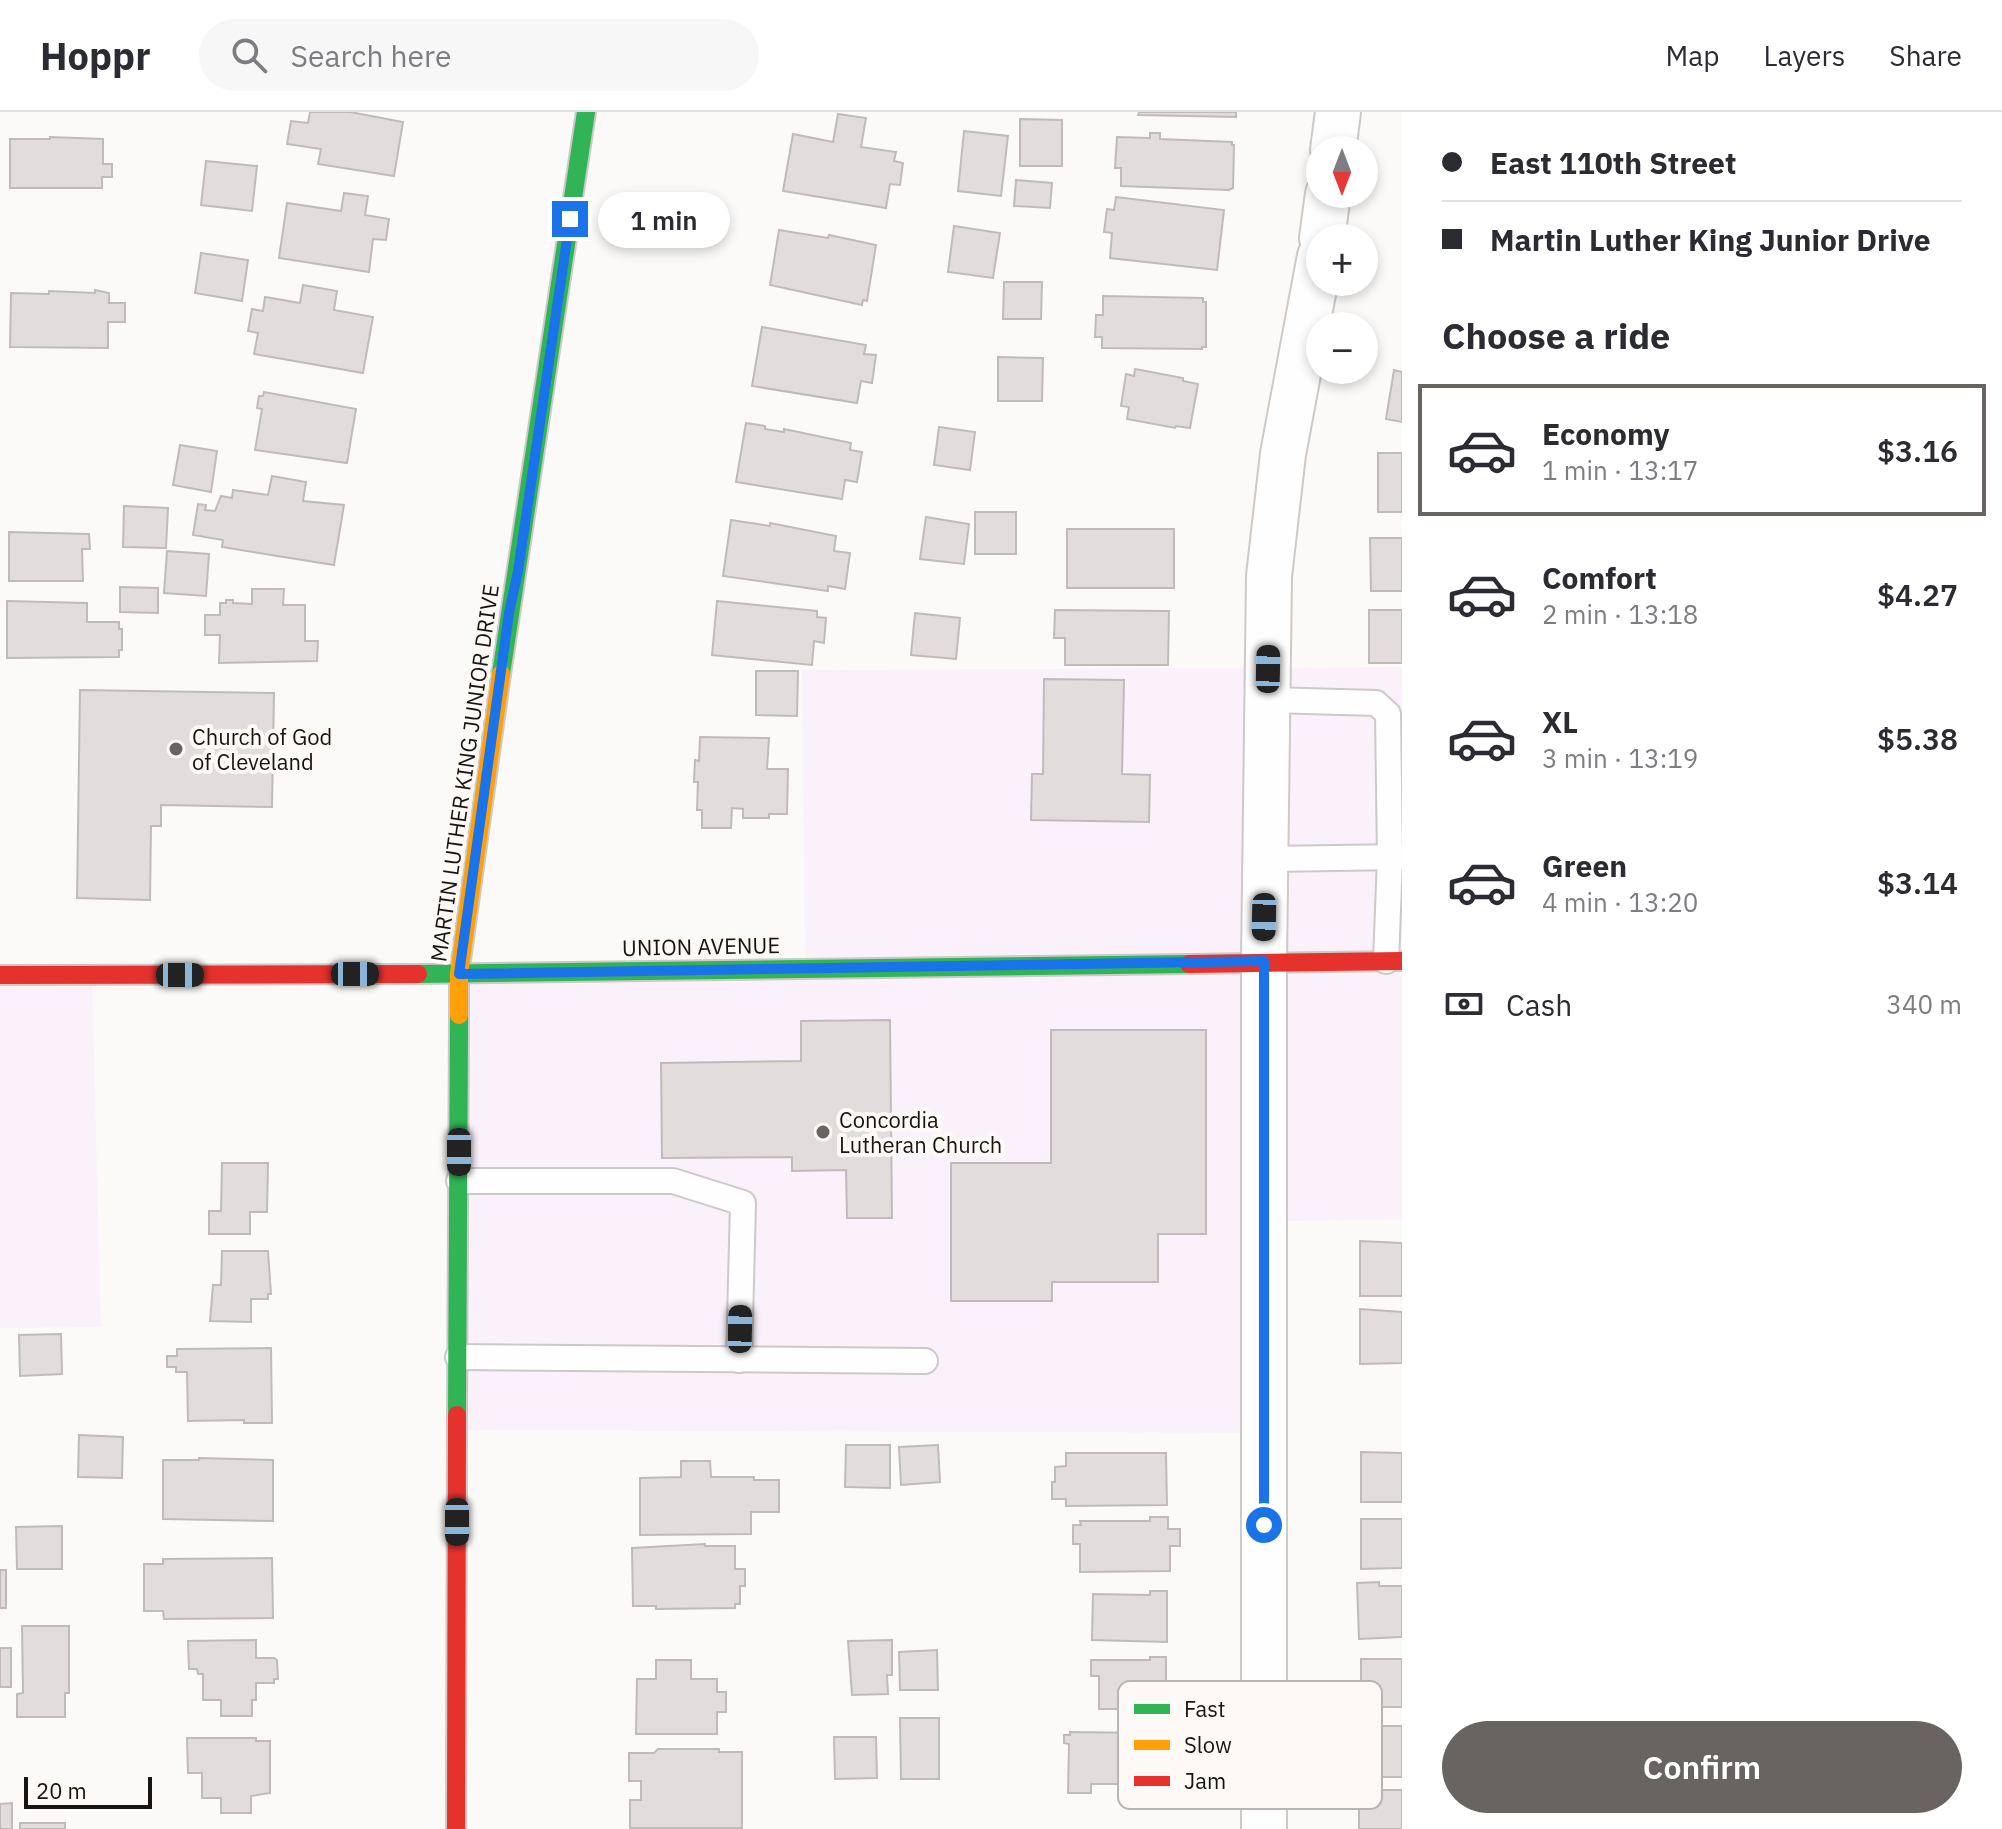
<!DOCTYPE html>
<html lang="en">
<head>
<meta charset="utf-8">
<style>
  :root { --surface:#fff; --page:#f7f7f7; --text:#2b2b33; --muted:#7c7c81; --line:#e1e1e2; --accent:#696461 }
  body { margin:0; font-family:"IBM Plex Sans",sans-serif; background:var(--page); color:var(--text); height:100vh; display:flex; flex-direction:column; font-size:30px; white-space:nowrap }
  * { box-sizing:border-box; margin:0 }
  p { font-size:26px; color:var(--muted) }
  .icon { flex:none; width:44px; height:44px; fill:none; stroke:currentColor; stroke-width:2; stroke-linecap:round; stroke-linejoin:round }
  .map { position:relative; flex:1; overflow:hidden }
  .sheet { display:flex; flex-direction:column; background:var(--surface); width:600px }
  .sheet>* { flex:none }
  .hud { display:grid; align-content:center; height:176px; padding:0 40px; background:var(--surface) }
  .needle { width:52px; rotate:180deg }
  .tools { position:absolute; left:1306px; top:24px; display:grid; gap:16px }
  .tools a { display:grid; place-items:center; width:72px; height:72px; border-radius:50%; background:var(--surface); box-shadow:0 4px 12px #0003; font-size:40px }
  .scale { position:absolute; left:24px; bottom:20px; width:128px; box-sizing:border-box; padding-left:8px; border:4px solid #1a1410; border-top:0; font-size:22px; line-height:28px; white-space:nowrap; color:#1a1410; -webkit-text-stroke:6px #fdf9f7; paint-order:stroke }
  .end { position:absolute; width:36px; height:36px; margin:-18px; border:10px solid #1a73e8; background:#fff; box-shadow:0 0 0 4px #fff }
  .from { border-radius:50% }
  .bubble { position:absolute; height:56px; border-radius:28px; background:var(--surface); box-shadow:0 4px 12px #0003; font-size:26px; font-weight:600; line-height:56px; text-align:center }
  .car { position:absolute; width:24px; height:48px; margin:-24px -12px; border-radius:10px; box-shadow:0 0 6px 2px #0007; background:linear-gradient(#222 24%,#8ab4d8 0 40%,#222 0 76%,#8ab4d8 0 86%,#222 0) }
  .hud b { display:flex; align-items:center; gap:28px; height:76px; font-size:30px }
  .hud b+b { border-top:2px solid var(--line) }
  .hud i { width:20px; height:20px; background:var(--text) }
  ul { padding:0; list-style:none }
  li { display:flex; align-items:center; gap:24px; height:132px; margin:0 16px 12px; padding:0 24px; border:4px solid transparent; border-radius:0px }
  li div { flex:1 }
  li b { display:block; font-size:30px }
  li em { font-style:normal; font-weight:600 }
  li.on { border-color:var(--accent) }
  li>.icon { width:72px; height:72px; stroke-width:1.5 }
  h2 { padding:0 40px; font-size:36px; line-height:96px }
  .pay { display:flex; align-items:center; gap:20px; height:88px; padding:0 40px; font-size:30px }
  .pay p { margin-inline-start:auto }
  .cta { display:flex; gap:16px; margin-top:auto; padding:16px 40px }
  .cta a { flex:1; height:92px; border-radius:48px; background:var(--accent); color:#fff; font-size:32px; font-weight:600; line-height:92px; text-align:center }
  header { display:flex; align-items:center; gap:48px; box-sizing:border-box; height:112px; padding:0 40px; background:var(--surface); border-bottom:2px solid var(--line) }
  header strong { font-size:38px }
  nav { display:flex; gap:44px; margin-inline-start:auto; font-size:28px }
  .search { width:560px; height:72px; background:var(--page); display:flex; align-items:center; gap:20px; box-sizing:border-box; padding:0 28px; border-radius:44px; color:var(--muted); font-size:30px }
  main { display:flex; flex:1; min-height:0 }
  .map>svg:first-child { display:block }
  .commercial { fill:#fbf1fa }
  .building { fill:#e2dddc; stroke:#c0bbba; stroke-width:2 }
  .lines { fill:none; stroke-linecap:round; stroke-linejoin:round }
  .lane-casing { stroke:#cdc9c6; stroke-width:28 }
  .street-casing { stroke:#cdc9c6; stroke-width:48 }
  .fast-casing { stroke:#cdc9c6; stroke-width:22 }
  .slow-casing { stroke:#cdc9c6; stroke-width:22 }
  .jam-casing { stroke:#cdc9c6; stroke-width:22 }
  .lane { stroke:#fffefe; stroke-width:24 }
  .street { stroke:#fffefe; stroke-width:44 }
  .fast { stroke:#30b455; stroke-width:18 }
  .slow { stroke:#ff9f0a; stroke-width:18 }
  .jam { stroke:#e5322d; stroke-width:18 }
  .route { stroke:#1a73e8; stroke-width:10 }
  .poi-dot { fill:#696461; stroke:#fdf9f7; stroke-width:3 }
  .labels { text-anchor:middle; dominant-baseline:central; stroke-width:8; stroke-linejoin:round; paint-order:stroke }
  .poi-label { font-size:22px; fill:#1a1410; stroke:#fdf9f7; text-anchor:start }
  .street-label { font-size:22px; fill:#1a1410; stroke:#fdf9f7 }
  .key { fill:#fdf9f7; stroke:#b9b4b2; stroke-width:2 }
  .key-label { font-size:22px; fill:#1a1410 }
</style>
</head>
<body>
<header>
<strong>Hoppr</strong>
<div class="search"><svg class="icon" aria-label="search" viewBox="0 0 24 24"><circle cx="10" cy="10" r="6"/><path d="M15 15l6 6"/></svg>Search here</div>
<nav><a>Map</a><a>Layers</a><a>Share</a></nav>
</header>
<main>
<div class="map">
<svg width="1402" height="1717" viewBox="0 0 1402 1717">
  <rect width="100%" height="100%" fill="#fcfaf8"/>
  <!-- commercial -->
  <g class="commercial">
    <path d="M 1402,555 L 1402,1108 L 1264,1109 L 1264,1321 L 457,1318 L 459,862 L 805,856 L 802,558 Z"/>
    <path d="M 0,863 L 92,863 L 101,1215 L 0,1216 Z"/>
  </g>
  <!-- building -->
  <g class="building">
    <path d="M 310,0 L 350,0 L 403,10 L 394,64 L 318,52 L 321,37 L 287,32 L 291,9 L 308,11 Z"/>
    <path d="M 1139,0 L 1236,0 L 1236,5 L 1138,3 Z"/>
    <path d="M 838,2 L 866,6 L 861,35 L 896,40 L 894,49 L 903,51 L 900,73 L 890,72 L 886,96 L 783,79 L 793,22 L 833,30 Z"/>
    <path d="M 1020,7 L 1062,8 L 1062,54 L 1020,54 Z"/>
    <path d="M 964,19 L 1008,24 L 1001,84 L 958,79 Z"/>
    <path d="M 1150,21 L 1160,21 L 1160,27 L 1232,30 L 1232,33 L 1234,33 L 1233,76 L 1229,78 L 1121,74 L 1121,56 L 1115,56 L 1117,25 L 1150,26 Z"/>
    <path d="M 50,25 L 103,27 L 103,52 L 112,52 L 112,65 L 102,65 L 102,76 L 10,76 L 10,27 L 50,27 Z"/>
    <path d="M 206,49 L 257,54 L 252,99 L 201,93 Z"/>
    <path d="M 1016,68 L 1052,71 L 1050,96 L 1014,94 Z"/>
    <path d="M 344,81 L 368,84 L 365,103 L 389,107 L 386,128 L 373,127 L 369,160 L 279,146 L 287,91 L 341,99 Z"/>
    <path d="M 1116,85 L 1224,98 L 1217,158 L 1110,146 L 1112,121 L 1104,120 L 1107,97 L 1114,98 Z"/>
    <path d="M 954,114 L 1000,121 L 993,166 L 948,160 Z"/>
    <path d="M 779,118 L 828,126 L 829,123 L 876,133 L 867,189 L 863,188 L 862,193 L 770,173 Z"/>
    <path d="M 201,141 L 248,148 L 242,189 L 195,181 Z"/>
    <path d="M 1004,170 L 1042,170 L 1041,207 L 1003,207 Z"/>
    <path d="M 303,173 L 337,179 L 334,198 L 373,205 L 363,261 L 254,242 L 258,221 L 248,219 L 252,197 L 263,199 L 265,185 L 300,191 Z"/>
    <path d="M 95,178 L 109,181 L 109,191 L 125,191 L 125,210 L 108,210 L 108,236 L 10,235 L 11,181 L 49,182 L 49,179 L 95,181 Z"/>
    <path d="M 1103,184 L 1203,186 L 1203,190 L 1206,190 L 1206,235 L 1202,235 L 1202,237 L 1102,236 L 1102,225 L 1095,225 L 1096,203 L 1103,203 Z"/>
    <path d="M 762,215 L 866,233 L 864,242 L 876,243 L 872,271 L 861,269 L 857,291 L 752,274 Z"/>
    <path d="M 998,245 L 1043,246 L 1042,289 L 998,289 Z"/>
    <path d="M 1135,257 L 1183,266 L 1183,269 L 1198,272 L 1190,316 L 1176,314 L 1175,316 L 1127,307 L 1129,295 L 1121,294 L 1126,262 L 1134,264 Z"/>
    <path d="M 1394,258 L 1402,260 L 1402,310 L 1386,307 Z"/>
    <path d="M 264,280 L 356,297 L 347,351 L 255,338 L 262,297 L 257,296 L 259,284 L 263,284 Z"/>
    <path d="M 746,311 L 765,314 L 765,317 L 784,320 L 784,317 L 851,331 L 850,338 L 862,340 L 857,370 L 845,368 L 842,387 L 736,370 Z"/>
    <path d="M 939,315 L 975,320 L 970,358 L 934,353 Z"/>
    <path d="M 180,333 L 217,339 L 211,380 L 173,373 Z"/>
    <rect x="1378" y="341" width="24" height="59"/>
    <path d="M 272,364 L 306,370 L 303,389 L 344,393 L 334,453 L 222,435 L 223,428 L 193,423 L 198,392 L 206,393 L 205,398 L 215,399 L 221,384 L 232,386 L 233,378 L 268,383 Z"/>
    <path d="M 124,394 L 168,396 L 166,436 L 123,435 Z"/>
    <rect x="975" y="400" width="41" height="42"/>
    <path d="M 926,405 L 969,412 L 964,452 L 920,447 Z"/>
    <path d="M 731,408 L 770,414 L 770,411 L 836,424 L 834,439 L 850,441 L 845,477 L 828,474 L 828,479 L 723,464 Z"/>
    <rect x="1067" y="417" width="107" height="59"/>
    <path d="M 9,420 L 89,422 L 90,437 L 82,437 L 83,469 L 9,469 Z"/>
    <path d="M 1370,426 L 1402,426 L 1402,479 L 1371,479 Z"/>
    <path d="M 167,439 L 209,442 L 206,484 L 164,481 Z"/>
    <path d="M 120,475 L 158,476 L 158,501 L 120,500 Z"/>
    <path d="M 252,477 L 284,477 L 283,493 L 305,493 L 305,529 L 318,529 L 317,549 L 219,551 L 220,523 L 205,523 L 205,503 L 220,503 L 220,491 L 226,491 L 226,488 L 233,488 L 233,491 L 252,492 Z"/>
    <path d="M 7,489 L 87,491 L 87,510 L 119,510 L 119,517 L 122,517 L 122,538 L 119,538 L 119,545 L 7,546 Z"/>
    <path d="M 717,489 L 817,499 L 817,505 L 826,506 L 824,531 L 814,529 L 812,553 L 712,543 Z"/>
    <path d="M 1055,498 L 1169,499 L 1168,553 L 1065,553 L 1065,526 L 1054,526 Z"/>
    <rect x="1369" y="498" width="33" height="53"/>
    <path d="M 915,501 L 960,506 L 956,547 L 911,543 Z"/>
    <path d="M 756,559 L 798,559 L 797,604 L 756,603 Z"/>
    <path d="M 1044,567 L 1124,568 L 1122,662 L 1150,663 L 1149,710 L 1031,708 L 1032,662 L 1043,662 Z"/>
    <path d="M 80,578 L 274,581 L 272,695 L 161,693 L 161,714 L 151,714 L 150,788 L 77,786 Z"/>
    <path d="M 700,625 L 769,626 L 767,657 L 788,657 L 787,702 L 769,702 L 769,706 L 743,706 L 743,697 L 732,696 L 731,716 L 702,716 L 702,698 L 697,698 L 698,670 L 694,670 L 695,648 L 699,649 Z"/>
    <path d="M 890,908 L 892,1106 L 847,1106 L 846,1058 L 792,1059 L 792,1045 L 662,1046 L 661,951 L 801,949 L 801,909 Z"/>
    <path d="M 1051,918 L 1206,918 L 1206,1122 L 1158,1122 L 1158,1170 L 1052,1170 L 1052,1189 L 951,1189 L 951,1051 L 1051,1051 Z"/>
    <path d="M 222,1051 L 268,1051 L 267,1100 L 250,1100 L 250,1122 L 209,1122 L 209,1099 L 221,1099 Z"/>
    <path d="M 1360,1129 L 1402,1131 L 1402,1184 L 1360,1184 Z"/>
    <path d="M 222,1139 L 268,1139 L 271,1182 L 268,1182 L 268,1187 L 251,1187 L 251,1210 L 210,1209 L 213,1173 L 221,1173 Z"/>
    <path d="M 1360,1197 L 1402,1200 L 1402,1251 L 1360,1252 Z"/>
    <path d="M 61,1222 L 62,1262 L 20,1264 L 19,1223 Z"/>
    <path d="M 271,1236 L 272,1311 L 244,1311 L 244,1308 L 188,1309 L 187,1260 L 176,1260 L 176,1255 L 167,1255 L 167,1244 L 177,1244 L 177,1237 Z"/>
    <path d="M 79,1323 L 123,1325 L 122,1366 L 78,1365 Z"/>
    <path d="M 846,1333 L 890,1333 L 890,1376 L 845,1375 Z"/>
    <path d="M 938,1333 L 940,1370 L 901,1373 L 899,1335 Z"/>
    <path d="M 1361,1340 L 1402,1341 L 1402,1390 L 1361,1390 Z"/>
    <path d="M 1066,1341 L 1166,1341 L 1167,1393 L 1066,1394 L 1066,1387 L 1052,1387 L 1052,1370 L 1055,1370 L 1055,1355 L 1066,1354 Z"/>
    <path d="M 199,1346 L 273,1348 L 273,1409 L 163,1407 L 163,1348 L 199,1348 Z"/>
    <path d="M 681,1349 L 710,1349 L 711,1365 L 754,1365 L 754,1368 L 779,1368 L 779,1400 L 751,1400 L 751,1422 L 640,1423 L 640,1366 L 681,1365 Z"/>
    <path d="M 1150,1405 L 1168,1405 L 1168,1417 L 1180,1417 L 1180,1434 L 1170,1434 L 1170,1459 L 1080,1460 L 1080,1432 L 1073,1432 L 1073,1413 L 1081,1413 L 1080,1409 L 1150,1409 Z"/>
    <path d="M 1361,1407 L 1402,1407 L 1402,1456 L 1361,1457 Z"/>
    <path d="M 62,1414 L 62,1457 L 17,1457 L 16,1415 Z"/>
    <path d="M 705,1432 L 705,1434 L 735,1434 L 735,1457 L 745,1457 L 745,1474 L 740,1474 L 740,1492 L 735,1492 L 735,1496 L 656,1497 L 656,1494 L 633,1494 L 632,1436 Z"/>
    <path d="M 272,1446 L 273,1506 L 164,1507 L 163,1499 L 144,1499 L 144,1452 L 163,1452 L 163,1447 Z"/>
    <rect x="0" y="1458" width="6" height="38"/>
    <path d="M 1379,1470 L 1379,1474 L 1402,1474 L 1402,1525 L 1359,1527 L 1357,1471 Z"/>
    <path d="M 1150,1479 L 1167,1479 L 1167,1530 L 1092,1528 L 1093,1482 L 1150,1483 Z"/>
    <path d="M 22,1514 L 69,1514 L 69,1581 L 65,1581 L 65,1605 L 17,1605 L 17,1582 L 23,1581 Z"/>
    <path d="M 256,1528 L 256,1546 L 274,1546 L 277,1548 L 278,1567 L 274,1567 L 274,1571 L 256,1571 L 256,1588 L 252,1588 L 252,1604 L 221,1604 L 221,1588 L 203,1588 L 203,1562 L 198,1562 L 197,1557 L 189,1557 L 188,1529 Z"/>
    <path d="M 892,1528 L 892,1563 L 887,1563 L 888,1582 L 852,1583 L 848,1529 Z"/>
    <rect x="0" y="1536" width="11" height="39"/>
    <path d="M 937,1538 L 938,1578 L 900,1578 L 899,1540 Z"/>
    <path d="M 1150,1545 L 1166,1545 L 1166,1597 L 1099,1597 L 1099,1564 L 1091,1564 L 1091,1548 L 1150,1548 Z"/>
    <rect x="1361" y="1547" width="41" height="48"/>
    <path d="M 656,1548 L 691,1548 L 691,1567 L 717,1567 L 717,1580 L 726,1580 L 726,1600 L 717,1600 L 717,1622 L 636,1622 L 637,1567 L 656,1567 Z"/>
    <path d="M 900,1606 L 939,1606 L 939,1667 L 901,1667 Z"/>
    <rect x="1363" y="1614" width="39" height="51"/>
    <path d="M 1148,1617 L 1166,1617 L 1165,1672 L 1091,1672 L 1091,1681 L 1068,1681 L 1069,1632 L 1064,1631 L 1064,1623 L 1070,1623 L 1070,1620 L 1148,1621 Z"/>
    <path d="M 834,1625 L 876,1625 L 877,1666 L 835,1667 Z"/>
    <path d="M 187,1626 L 256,1626 L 256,1629 L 270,1629 L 270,1681 L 251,1684 L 251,1701 L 221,1701 L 221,1686 L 202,1686 L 202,1661 L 188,1661 Z"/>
    <path d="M 658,1637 L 719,1637 L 719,1640 L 742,1640 L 742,1716 L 630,1716 L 630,1688 L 641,1688 L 641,1669 L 629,1669 L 629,1641 L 654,1641 Z"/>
    <path d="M 1377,1678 L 1402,1678 L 1402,1717 L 1359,1717 L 1359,1681 L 1378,1680 Z"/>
    <path d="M 12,1691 L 12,1717 L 0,1717 L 0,1692 Z"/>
    <rect x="20" y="1711" width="45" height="6"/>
  </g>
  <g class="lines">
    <defs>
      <g id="lane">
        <path d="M 1267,588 L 1376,591 L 1388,602 L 1390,746 L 1386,849"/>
        <path d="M 1265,747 L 1402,745"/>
        <path d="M 459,1069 L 673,1069 L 743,1091 L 739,1248"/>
        <path d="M 458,1245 L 925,1249"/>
      </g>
      <g id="street">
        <path d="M 1333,38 L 1338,0"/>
        <path d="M 1322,126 L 1328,82"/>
        <path d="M 1264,1717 L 1264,849 L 1269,464 L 1283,342 L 1320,144"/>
      </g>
      <g id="fast">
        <path d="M 501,562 L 586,0"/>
        <path d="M 418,862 L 1189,852"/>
        <path d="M 457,1303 L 459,903"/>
      </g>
      <path id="slow" d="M 459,903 L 459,862 L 501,562"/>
      <g id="jam">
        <path d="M 1189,852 L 1402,849"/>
        <path d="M 0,863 L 418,862"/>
        <path d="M 456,1717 L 457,1303"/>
      </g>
    </defs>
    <!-- lane casing -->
    <use href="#lane" class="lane-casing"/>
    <!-- street casing -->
    <use href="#street" class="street-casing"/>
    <!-- fast casing -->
    <use href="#fast" class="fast-casing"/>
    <!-- slow casing -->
    <use href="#slow" class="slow-casing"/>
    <!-- jam casing -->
    <use href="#jam" class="jam-casing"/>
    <!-- lane -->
    <use href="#lane" class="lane"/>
    <!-- street -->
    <use href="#street" class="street"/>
    <!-- fast -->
    <use href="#fast" class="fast"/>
    <!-- slow -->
    <use href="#slow" class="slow"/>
    <!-- jam -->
    <use href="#jam" class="jam"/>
  </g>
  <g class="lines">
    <!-- route -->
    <path class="route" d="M 570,107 L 518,459 L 509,501 L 459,862 L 1264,849 L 1264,1413"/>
  </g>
  <!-- markers -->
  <g class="poi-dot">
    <circle cx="176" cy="637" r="8"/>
    <circle cx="823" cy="1020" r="8"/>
  </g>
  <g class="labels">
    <!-- poi labels -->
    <g class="poi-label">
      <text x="192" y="624">Church of God<tspan x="192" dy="25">of Cleveland</tspan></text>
      <text x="839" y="1007">Concordia<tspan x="839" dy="25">Lutheran Church</tspan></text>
    </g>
    <!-- street labels -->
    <g class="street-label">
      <text transform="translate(464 661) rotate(-82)">MARTIN LUTHER KING JUNIOR DRIVE</text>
      <text transform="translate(701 834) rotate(-1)">UNION AVENUE</text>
    </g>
  </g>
  <!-- legend -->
  <rect x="1118" y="1569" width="264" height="128" rx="12" class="key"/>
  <rect x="1134" y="1592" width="36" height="10" fill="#30b455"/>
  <rect x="1134" y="1628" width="36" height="10" fill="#ff9f0a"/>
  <rect x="1134" y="1664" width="36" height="10" fill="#e5322d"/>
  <g class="key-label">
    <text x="1184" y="1605">Fast</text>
    <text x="1184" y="1641">Slow</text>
    <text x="1184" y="1677">Jam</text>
  </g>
</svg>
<div class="tools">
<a><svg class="needle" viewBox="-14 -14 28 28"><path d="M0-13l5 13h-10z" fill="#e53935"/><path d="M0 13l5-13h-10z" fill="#7c7c81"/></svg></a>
<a>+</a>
<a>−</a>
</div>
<div class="scale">20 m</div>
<i class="end from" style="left:1264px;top:1413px"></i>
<i class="end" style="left:570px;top:107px"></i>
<div class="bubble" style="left:598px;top:80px;width:132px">1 min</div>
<i class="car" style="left:1268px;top:557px;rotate:1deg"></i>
<i class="car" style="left:1264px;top:805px;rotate:181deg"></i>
<i class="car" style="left:355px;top:862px;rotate:90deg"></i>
<i class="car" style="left:180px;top:863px;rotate:90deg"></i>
<i class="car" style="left:459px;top:1040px;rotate:180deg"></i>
<i class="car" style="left:740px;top:1217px;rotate:1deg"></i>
<i class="car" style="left:457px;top:1410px;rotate:180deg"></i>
</div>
<section class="sheet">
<div class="hud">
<b><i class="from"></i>East 110th Street</b>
<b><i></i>Martin Luther King Junior Drive</b>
</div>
<h2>Choose a ride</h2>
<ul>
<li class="on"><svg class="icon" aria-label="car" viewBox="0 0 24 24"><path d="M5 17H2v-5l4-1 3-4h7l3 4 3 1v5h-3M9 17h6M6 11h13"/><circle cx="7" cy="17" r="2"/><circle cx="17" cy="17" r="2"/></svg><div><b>Economy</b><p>1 min · 13:17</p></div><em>$3.16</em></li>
<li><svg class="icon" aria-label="car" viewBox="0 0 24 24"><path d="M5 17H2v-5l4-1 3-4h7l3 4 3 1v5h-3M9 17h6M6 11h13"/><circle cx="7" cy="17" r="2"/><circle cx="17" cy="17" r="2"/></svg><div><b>Comfort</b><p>2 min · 13:18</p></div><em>$4.27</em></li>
<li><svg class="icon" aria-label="car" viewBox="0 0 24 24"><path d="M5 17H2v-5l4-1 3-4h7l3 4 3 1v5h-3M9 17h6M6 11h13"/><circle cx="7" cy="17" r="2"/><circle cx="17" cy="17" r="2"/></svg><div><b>XL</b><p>3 min · 13:19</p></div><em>$5.38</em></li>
<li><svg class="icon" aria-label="car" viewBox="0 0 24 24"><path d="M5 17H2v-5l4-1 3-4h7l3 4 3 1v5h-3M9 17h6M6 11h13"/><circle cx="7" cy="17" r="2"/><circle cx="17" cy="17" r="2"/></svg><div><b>Green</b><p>4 min · 13:20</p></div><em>$3.14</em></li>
</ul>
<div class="pay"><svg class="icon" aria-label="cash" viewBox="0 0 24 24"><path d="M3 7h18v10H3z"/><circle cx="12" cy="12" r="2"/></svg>Cash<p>340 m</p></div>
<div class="cta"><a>Confirm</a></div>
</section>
</main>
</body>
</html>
